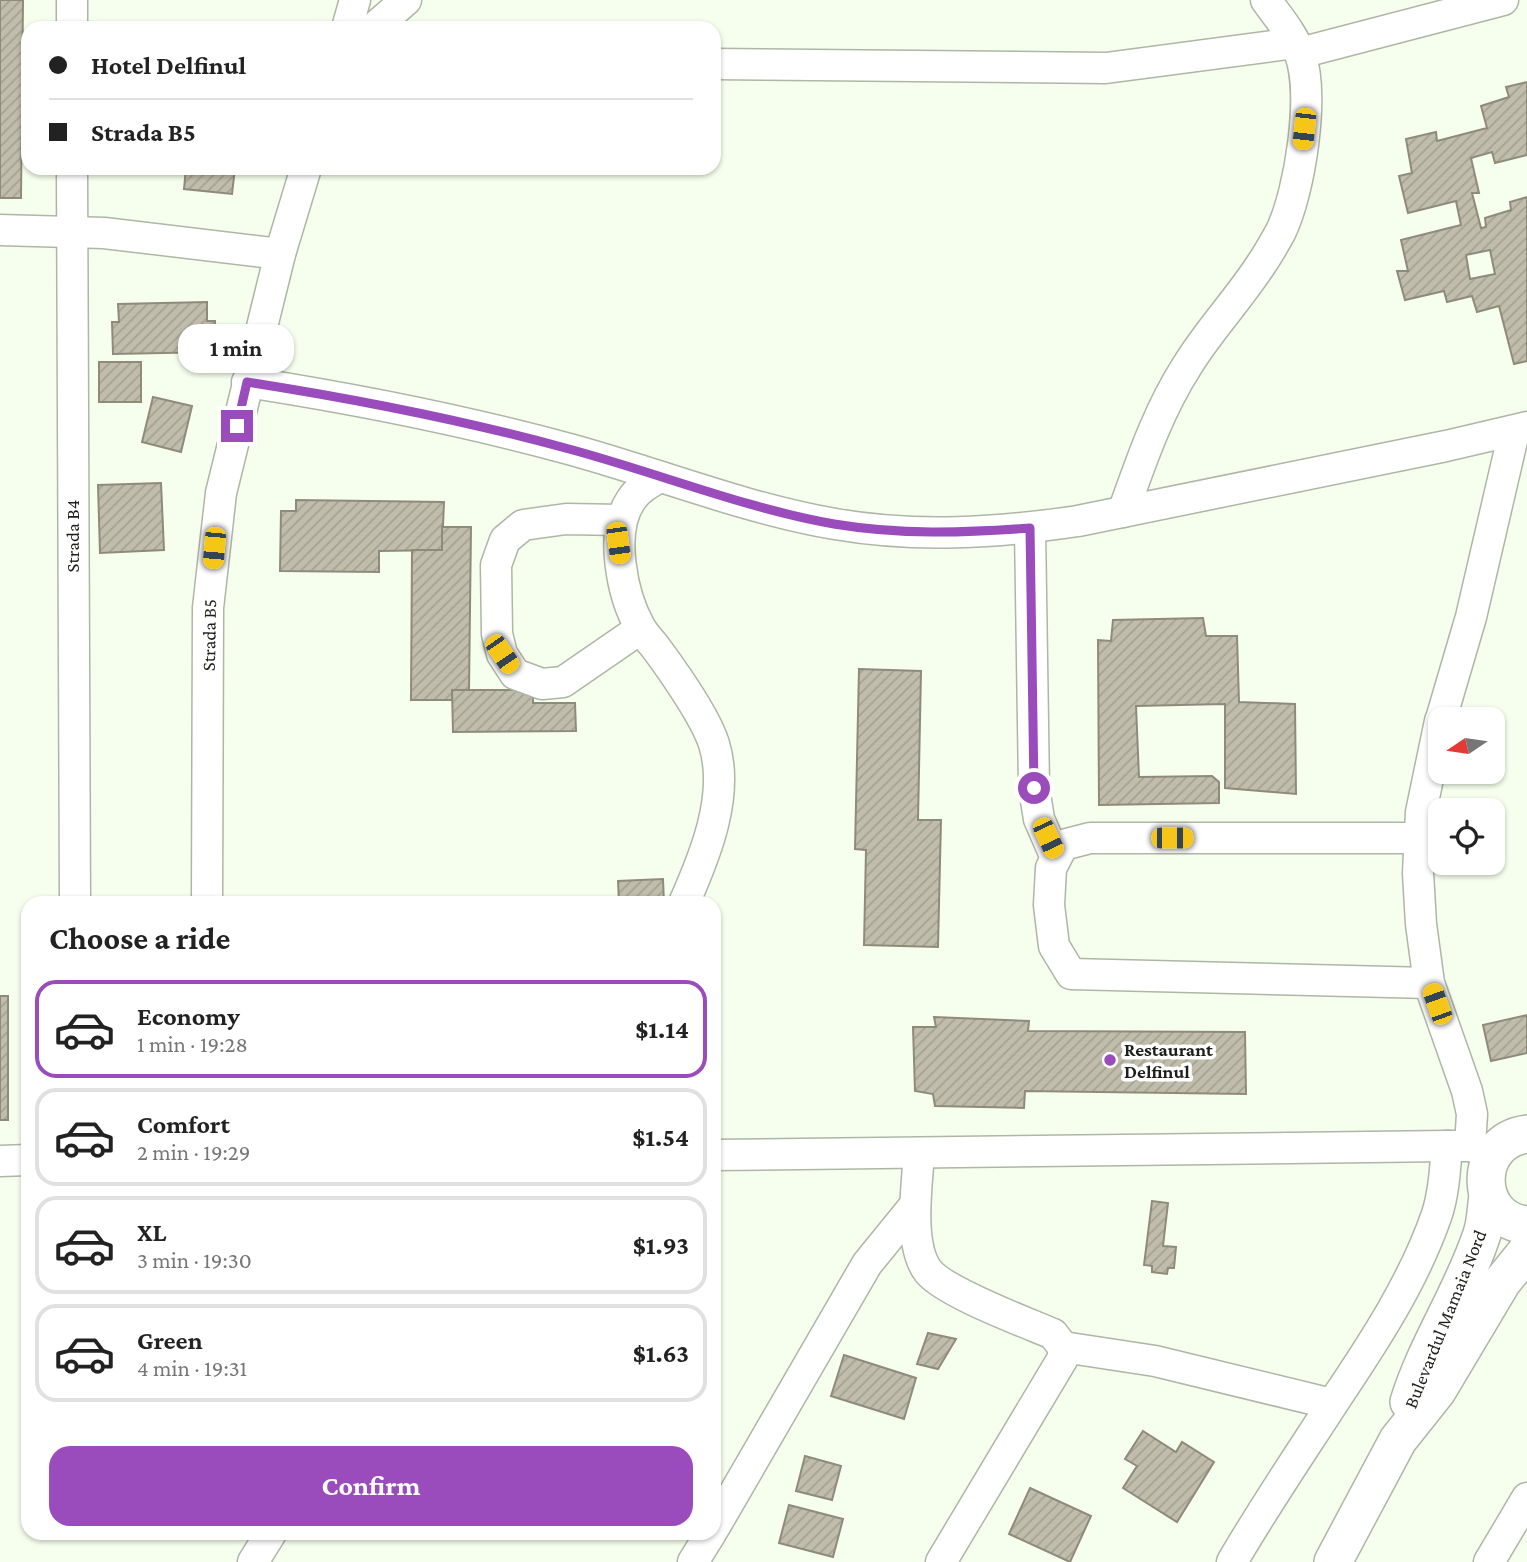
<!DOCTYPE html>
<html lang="en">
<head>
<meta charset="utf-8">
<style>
  :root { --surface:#fff; --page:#f6f6f6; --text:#222; --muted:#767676; --line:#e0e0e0; --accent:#9a4bbc }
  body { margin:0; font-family:"Crimson Pro",serif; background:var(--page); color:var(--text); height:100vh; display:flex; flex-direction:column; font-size:26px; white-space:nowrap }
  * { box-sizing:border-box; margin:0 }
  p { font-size:23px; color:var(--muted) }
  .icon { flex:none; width:38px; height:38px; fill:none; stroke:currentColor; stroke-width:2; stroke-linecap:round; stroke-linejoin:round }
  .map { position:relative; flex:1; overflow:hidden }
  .side { position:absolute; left:21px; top:896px; width:700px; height:644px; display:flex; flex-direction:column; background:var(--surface); border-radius:21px; box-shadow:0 2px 5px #0004 }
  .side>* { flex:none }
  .banner { position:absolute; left:21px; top:21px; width:700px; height:154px; border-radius:21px; box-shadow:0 2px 5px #0004; display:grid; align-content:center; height:154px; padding:0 28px; background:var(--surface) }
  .needle { width:46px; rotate:257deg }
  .controls { position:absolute; left:1428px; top:707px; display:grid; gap:14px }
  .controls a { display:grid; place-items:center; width:77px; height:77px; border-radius:14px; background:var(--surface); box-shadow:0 2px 5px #0004; font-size:35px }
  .end { position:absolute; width:32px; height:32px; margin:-16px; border:9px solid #9a4bbc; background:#fff; box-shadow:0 0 0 4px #fff }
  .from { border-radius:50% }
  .bubble { position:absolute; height:49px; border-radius:21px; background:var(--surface); box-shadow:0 2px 5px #0004; font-size:23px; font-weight:700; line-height:49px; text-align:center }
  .car { position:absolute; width:21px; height:42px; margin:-21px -10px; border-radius:9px; box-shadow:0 0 5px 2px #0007; background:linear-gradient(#f5c518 24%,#345 0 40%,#f5c518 0 76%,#345 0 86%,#f5c518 0) }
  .banner b { display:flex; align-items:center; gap:24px; height:66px; font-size:26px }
  .banner b+b { border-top:2px solid var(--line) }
  .banner i { width:18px; height:18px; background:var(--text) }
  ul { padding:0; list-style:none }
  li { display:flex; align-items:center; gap:21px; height:98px; margin:0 14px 10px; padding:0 14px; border:4px solid var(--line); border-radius:21px }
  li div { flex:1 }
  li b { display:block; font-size:26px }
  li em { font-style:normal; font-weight:700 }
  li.current { border-color:var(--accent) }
  li>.icon { width:63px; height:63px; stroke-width:1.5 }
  h2 { padding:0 28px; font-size:32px; line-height:84px }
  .primary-button { display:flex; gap:14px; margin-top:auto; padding:14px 28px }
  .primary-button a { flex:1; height:80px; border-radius:21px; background:var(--accent); color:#fff; font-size:28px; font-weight:700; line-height:80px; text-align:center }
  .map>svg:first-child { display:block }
  .building { fill:url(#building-hatch); stroke:#8f8b7b; stroke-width:2; fill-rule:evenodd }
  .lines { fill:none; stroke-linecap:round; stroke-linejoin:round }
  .minor-casing { stroke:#aeb6a6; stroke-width:33 }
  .major-casing { stroke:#aeb6a6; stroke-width:40 }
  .minor { stroke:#fff; stroke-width:30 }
  .major { stroke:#fff; stroke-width:37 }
  .route { stroke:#9a4bbc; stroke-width:9 }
  .poi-dot { fill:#9a4bbc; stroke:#fff; stroke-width:2.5 }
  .labels { text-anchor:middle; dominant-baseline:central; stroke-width:7; stroke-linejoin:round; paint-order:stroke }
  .street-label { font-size:19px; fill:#1d201a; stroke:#fff }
  .poi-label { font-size:19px; font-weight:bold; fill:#1d201a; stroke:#fff; text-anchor:start }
</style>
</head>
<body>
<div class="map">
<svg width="1527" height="1562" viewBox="0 0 1527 1562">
  <defs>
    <pattern id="building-hatch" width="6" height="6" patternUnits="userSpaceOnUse" patternTransform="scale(1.75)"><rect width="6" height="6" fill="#c1bdac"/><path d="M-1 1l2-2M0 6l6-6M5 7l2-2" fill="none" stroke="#a5a293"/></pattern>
  </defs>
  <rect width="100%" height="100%" fill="#f6ffee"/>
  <!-- building -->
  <g class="building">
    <path d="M 0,0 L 23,0 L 21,198 L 0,198 Z"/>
    <path d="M 1527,82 L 1527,155 L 1495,163 L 1492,152 L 1471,158 L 1479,193 L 1472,193 L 1481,228 L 1486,227 L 1485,218 L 1511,210 L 1510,202 L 1527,197 L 1527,361 L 1514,364 L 1499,306 L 1477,312 L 1472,296 L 1447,302 L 1444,291 L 1405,300 L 1397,271 L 1408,271 L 1401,240 L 1461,225 L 1456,201 L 1408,213 L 1399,176 L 1412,173 L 1406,139 L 1436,132 L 1437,141 L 1487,128 L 1481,106 L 1509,97 L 1506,87 ZM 1490,250 L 1495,274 L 1470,279 L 1466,255 Z"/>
    <path d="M 186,168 L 235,168 L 232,194 L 184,189 Z"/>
    <path d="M 207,302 L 207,321 L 215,321 L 215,352 L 113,354 L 112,322 L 119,322 L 118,304 Z"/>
    <rect x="99" y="362" width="42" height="40"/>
    <path d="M 153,397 L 192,406 L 181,452 L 142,442 Z"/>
    <path d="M 161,483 L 164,550 L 100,553 L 98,485 Z"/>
    <path d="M 296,500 L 444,502 L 442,550 L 379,551 L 379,572 L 280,571 L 281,511 L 296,511 Z"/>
    <path d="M 442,527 L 471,527 L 469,690 L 452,690 L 452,700 L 411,700 L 412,550 L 442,550 Z"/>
    <path d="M 1203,618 L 1206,636 L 1237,636 L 1239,702 L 1295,704 L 1296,794 L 1225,788 L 1225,704 L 1136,706 L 1139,777 L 1212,776 L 1219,782 L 1219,803 L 1099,805 L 1098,640 L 1111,641 L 1113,620 Z"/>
    <path d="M 859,669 L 921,671 L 918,820 L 941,820 L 938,947 L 864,945 L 866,850 L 855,849 Z"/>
    <path d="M 452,690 L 533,690 L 533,703 L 575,703 L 576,731 L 453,732 Z"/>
    <path d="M 663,879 L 664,903 L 619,903 L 618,881 Z"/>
    <rect x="0" y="996" width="8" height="124"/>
    <path d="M 1527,1015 L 1527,1053 L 1491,1061 L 1483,1025 Z"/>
    <path d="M 934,1017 L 1029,1021 L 1028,1031 L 1245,1032 L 1246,1094 L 1025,1091 L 1024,1108 L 935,1106 L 933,1094 L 915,1091 L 913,1027 L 936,1027 Z"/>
    <path d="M 1152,1201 L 1168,1203 L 1163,1246 L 1176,1247 L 1174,1268 L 1168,1268 L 1167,1274 L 1152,1272 L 1152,1266 L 1144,1265 Z"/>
    <path d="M 928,1333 L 956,1339 L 938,1369 L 917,1364 Z"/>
    <path d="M 844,1355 L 916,1378 L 904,1419 L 831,1396 Z"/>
    <path d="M 1143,1431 L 1176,1452 L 1182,1442 L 1214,1462 L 1177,1522 L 1123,1488 L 1137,1466 L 1125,1459 Z"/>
    <path d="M 805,1456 L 841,1466 L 832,1500 L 796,1491 Z"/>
    <path d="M 1030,1488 L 1091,1516 L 1070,1562 L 1009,1534 Z"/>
    <path d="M 789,1505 L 843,1519 L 833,1557 L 779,1543 Z"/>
  </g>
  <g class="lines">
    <defs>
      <g id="minor">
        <path d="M 72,28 L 72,0"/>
        <path d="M 347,28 L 355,0"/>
        <path d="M 374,28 L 406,0"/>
        <path d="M 1300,53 L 1503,0"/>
        <path d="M 714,64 L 1106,68 L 1295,43"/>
        <path d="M 72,168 L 75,903"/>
        <path d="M 0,230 L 104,233 L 280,254"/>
        <path d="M 247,382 C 356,399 463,420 569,449 C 657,473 746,509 835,524 C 916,538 997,533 1078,521 L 1446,446 L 1527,427"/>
        <path d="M 660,477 C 649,483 638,489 631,500 C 609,532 622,595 640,627 C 644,635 651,641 656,648 C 673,671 706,718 714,744 C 730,795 705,856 684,903"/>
        <path d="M 1123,512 C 1141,462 1158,411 1187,366 C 1209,330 1239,299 1262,263 C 1269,253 1275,242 1281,231 C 1300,191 1315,95 1300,54 C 1293,34 1278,17 1266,0"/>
        <path d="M 621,520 L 566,519 L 523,525 L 505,540 L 496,565 L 497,634 L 502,654 L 515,674 L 542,684 L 563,682 L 640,629"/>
        <path d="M 1030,528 L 1034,788 L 1039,819 L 1056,858"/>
        <path d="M 1441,719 L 1471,617 L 1514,432"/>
        <path d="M 1440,721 L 1421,812 L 1418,873 L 1421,924 L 1429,983 L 1467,1091 L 1472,1114 L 1470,1146"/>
        <path d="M 1419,838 L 1090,838 L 1063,845 L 1051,868 L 1049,905 L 1054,946 L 1071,974 L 1429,983"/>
        <path d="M 207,903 L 208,608 L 221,493 L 280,254 L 306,168"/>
        <path d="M 919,1154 C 917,1184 908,1245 928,1271 C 944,1292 1025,1322 1053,1334 L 1063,1347 L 1063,1358 L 941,1562"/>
        <path d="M 714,1155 L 1447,1146 L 1470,1146 L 1493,1153"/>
        <path d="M 0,1161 L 28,1160"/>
        <path d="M 1063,1347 L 1155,1361 L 1332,1404"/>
        <path d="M 714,1528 L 867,1264 L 915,1205"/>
        <path d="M 253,1562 L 271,1533"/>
        <path d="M 693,1562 L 711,1533"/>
        <path d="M 1232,1562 C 1264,1507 1300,1454 1335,1400 C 1374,1342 1414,1281 1437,1214 C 1444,1192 1445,1169 1447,1146"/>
        <path d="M 1489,1562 L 1527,1498"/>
      </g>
      <g id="major">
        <path d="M 1527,1134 C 1472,1141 1473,1220 1527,1225"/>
        <path d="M 1409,1402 C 1427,1344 1463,1292 1482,1234 C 1486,1222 1486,1209 1488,1196"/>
        <path d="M 1333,1562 L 1398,1440 L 1437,1391 L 1502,1282 L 1527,1251"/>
      </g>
    </defs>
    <!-- minor casing -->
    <use href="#minor" class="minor-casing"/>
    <!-- major casing -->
    <use href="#major" class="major-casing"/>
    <!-- minor -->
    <use href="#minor" class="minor"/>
    <!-- major -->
    <use href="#major" class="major"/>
  </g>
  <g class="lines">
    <!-- route -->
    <path class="route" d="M 237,426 L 247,382 C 356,399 463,420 569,449 C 658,473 744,508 834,524 C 900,535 964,533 1030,528 L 1034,788"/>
  </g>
  <!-- markers -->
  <circle class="poi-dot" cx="1110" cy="1060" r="7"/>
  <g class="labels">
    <!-- street labels -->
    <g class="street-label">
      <text transform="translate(72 536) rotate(-90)">Strada B4</text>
      <text transform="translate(209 635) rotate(-89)">Strada B5</text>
      <text transform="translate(1445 1319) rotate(-68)">Bulevardul Mamaia Nord</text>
    </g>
    <!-- poi labels -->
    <g class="poi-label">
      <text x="1124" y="1049">Restaurant<tspan x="1124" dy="22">Delfinul</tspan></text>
    </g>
  </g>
</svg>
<div class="controls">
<a><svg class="needle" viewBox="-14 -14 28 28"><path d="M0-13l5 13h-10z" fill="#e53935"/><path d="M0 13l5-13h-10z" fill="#767676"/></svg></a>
<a><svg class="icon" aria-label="locate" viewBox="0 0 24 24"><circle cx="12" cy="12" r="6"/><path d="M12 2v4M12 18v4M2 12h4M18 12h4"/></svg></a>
</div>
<i class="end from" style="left:1034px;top:788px"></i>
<i class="end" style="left:237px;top:426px"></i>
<div class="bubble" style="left:178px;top:324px;width:116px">1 min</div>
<i class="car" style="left:1304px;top:129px;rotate:186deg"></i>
<i class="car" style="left:618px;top:543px;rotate:172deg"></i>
<i class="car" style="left:214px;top:548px;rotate:185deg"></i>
<i class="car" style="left:502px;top:654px;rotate:146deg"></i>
<i class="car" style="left:1048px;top:838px;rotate:155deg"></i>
<i class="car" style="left:1172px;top:838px;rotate:90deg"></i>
<i class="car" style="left:1437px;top:1004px;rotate:340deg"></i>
<div class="banner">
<b><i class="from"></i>Hotel Delfinul</b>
<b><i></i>Strada B5</b>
</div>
<section class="side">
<h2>Choose a ride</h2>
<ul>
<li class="current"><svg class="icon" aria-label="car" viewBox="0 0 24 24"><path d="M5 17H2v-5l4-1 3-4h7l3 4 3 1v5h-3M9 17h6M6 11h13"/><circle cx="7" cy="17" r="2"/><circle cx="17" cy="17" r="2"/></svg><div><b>Economy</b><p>1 min · 19:28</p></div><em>$1.14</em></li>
<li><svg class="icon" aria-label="car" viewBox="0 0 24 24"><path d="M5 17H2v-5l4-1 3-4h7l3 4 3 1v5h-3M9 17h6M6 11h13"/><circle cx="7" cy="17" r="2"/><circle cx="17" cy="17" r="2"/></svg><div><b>Comfort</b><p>2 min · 19:29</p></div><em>$1.54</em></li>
<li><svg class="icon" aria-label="car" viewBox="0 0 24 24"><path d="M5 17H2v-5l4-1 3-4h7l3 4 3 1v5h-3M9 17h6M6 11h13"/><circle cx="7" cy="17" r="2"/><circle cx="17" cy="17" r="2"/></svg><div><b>XL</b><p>3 min · 19:30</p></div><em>$1.93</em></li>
<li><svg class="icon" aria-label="car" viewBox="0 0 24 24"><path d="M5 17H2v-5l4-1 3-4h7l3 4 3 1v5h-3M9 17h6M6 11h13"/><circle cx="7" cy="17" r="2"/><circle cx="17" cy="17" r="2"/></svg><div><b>Green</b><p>4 min · 19:31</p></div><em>$1.63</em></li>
</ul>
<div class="primary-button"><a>Confirm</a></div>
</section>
</div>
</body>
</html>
